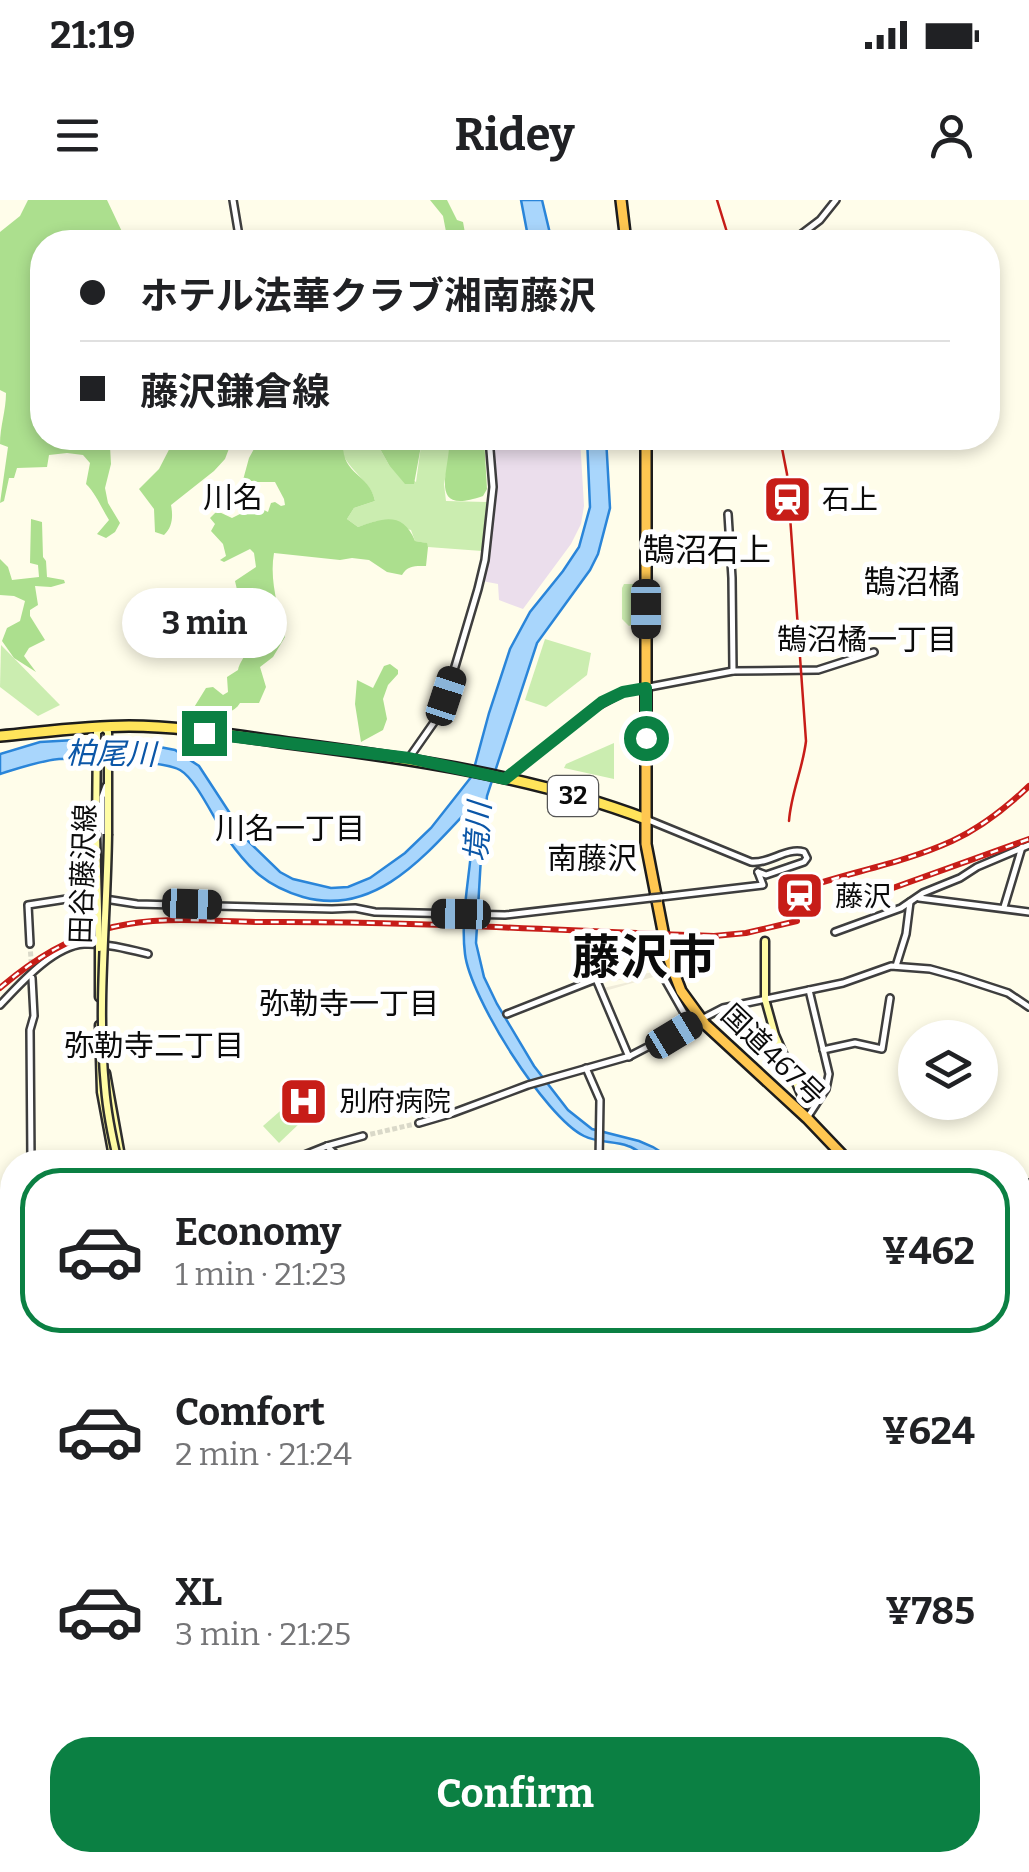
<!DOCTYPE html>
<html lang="en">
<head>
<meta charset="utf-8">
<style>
  :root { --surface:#fff; --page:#f6f6f6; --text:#202124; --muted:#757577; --line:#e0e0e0; --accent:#0b8043 }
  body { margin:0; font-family:Bitter,"Noto Sans JP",serif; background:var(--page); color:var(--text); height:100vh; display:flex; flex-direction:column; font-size:38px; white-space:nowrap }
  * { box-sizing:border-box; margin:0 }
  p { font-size:32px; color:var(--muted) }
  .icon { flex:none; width:55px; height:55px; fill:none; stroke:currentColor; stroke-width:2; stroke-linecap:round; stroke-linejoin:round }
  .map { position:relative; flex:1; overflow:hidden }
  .side { position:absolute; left:0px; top:950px; width:1030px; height:722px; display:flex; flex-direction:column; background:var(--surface); border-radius:40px 40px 0 0; box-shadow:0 5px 15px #0003 }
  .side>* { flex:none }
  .top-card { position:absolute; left:30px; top:30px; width:970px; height:220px; border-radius:40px; box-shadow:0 5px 15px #0003; display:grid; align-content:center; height:220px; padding:0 50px; background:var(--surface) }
  .controls { position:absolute; left:898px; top:820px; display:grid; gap:20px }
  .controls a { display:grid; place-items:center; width:100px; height:100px; border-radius:50%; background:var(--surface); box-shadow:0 5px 15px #0003; font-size:50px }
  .end { position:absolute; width:45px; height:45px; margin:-22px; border:12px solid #0b8043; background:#fff; box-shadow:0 0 0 5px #fff }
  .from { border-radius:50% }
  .bubble { position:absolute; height:70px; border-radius:35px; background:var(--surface); box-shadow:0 5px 15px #0003; font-size:32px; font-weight:700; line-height:70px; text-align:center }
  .car { position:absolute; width:30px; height:60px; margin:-30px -15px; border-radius:12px; box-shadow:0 0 8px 2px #0007; background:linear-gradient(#222 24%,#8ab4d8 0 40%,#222 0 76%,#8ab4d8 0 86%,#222 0) }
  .top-card b { display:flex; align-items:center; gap:35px; height:95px; font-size:38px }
  .top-card b+b { border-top:2px solid var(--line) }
  .top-card i { width:25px; height:25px; background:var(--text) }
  ul { padding:18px 0 0; list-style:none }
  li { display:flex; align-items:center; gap:30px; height:165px; margin:0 20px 15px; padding:0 30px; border:5px solid transparent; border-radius:40px }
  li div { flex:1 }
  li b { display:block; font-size:38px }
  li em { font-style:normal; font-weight:700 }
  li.current { border-color:var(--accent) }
  li>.icon { width:90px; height:90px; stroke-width:1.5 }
  .action { display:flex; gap:20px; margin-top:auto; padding:20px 50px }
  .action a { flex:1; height:115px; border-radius:40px; background:var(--accent); color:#fff; font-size:40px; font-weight:700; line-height:115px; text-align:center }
  .status { display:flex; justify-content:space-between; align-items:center; height:70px; padding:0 50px; background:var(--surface); direction:ltr }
  .status svg { height:28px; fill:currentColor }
  header { display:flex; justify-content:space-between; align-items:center; height:130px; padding:0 50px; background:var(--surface); font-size:45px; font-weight:700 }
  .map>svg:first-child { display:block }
  .industrial { fill:#ebdeec }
  .green { fill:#cbedb0 }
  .forest { fill:#acdf8e }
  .plaza { fill:#efebd9; fill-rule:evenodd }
  .water { fill:#a9d6fc; stroke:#2a85d9; stroke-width:2.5 }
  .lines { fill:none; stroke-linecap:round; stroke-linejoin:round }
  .stream { stroke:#2a85d9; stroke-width:2.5 }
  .tertiary-tunnel { stroke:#dad9c9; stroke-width:5; stroke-dasharray:5 2.5; stroke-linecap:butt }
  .tertiary-casing { stroke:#3e3e3e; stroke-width:10 }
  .secondary-casing { stroke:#2d2d2d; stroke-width:11 }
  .primary-casing { stroke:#1c1c1c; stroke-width:14 }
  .trunk-casing { stroke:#1c1c1c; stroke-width:14 }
  .tertiary { stroke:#fff; stroke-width:5 }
  .secondary { stroke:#fffca5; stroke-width:6 }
  .primary { stroke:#ffe45a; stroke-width:9 }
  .trunk { stroke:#ffc751; stroke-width:9 }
  .tram { stroke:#c71d18; stroke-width:2.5 }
  .rail-casing { stroke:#c71d18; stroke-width:6 }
  .rail { stroke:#fff; stroke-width:2.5; stroke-dasharray:8; stroke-linecap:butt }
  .tertiary-bridge-casing { stroke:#3e3e3e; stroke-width:10; stroke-linecap:butt }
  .secondary-bridge-casing { stroke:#2d2d2d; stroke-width:11; stroke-linecap:butt }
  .tertiary-bridge { stroke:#fff; stroke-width:5 }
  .secondary-bridge { stroke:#fffca5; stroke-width:6 }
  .route { stroke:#0b8043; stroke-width:12 }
  .labels { text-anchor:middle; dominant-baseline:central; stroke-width:10; stroke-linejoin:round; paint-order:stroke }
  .shield { fill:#fff; stroke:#545454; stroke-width:2.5 }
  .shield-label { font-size:25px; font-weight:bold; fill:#0b0b0b }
  .poi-label { font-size:28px; fill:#0b0b0b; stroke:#fff; text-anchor:start }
  .street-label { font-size:28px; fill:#0b0b0b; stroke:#fff }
  .neighbourhood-label { font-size:30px; fill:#0b0b0b; stroke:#fff }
  .water-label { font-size:30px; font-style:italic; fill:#0b56a7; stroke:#fff }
  .quarter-label { font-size:32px; fill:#0b0b0b; stroke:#fff }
  .town-label { font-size:48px; font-weight:bold; fill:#0b0b0b; stroke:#fff }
</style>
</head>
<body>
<div class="status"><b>21:19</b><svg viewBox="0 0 49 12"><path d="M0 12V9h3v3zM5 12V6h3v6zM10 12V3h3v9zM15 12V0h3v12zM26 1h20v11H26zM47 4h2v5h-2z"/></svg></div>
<header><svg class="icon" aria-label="menu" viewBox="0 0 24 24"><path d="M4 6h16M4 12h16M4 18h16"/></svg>Ridey<svg class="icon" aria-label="person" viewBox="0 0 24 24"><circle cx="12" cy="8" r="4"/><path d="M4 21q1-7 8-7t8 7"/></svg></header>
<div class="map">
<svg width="1029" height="1672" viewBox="0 0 1029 1672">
  <rect width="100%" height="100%" fill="#fffdea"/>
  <!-- industrial -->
  <path class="industrial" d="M 491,238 L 580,238 L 584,306 L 581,324 L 571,344 L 523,409 L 499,400 L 498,384 L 482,381 L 494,286 Z"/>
  <!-- green -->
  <g class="green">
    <path d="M 354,238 L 374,238 L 389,265 L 416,282 L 421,246 L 424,239 L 449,238 L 451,250 L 444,284 L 446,301 L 487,302 L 482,351 L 428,347 L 426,343 L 415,341 L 411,330 L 376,321 L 358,327 L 347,319 L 354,308 L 375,301 C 371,281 350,272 342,252 L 349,241 Z"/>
    <path d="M 624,384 L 638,384 L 642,388 C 642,403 646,422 629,426 L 622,419 L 622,388 Z"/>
    <path d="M 545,439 L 591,453 L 587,475 L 546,507 L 525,500 Z"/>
    <path d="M 1,445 L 60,505 L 38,516 L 0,487 Z"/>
    <path d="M 614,543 L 614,579 L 564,568 L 566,564 Z"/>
    <path d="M 287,905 L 302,921 L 279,943 L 263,926 Z"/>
  </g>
  <!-- forest -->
  <g class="forest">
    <path d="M 28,0 L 107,0 L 125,38 L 131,42 L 42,42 L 42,238 L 91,238 L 110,246 L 111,264 L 105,288 L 108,303 L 120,323 L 115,332 L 106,338 L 97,334 L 109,320 C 101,307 96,294 86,284 L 90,263 L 83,255 L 67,253 L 49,255 L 47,267 L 17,268 L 14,278 L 9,278 L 4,301 L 0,303 L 8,247 L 0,244 C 0,226 6,211 6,193 L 0,190 L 0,32 L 20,16 Z"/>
    <path d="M 430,0 L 447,0 L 457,20 L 463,22 L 465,33 L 458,33 L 459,42 L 448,42 L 443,16 Z"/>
    <path d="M 175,238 L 233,238 L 225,259 L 214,271 L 171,305 C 173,315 173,327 164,335 L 155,332 L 154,309 L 139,289 L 159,269 Z"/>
    <path d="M 260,238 L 343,238 C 340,277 369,271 375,301 L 354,308 L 347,319 L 358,327 C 383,318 403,311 415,341 L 427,343 L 428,347 L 426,366 C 415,366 408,365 402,375 L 387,372 L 369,360 L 352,358 L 340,360 L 274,353 C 269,382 279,409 285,437 L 273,457 L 260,467 L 266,487 L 259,503 L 240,503 C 233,515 219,514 207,514 L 203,528 L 190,526 L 197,512 L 193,509 L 206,488 L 213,487 L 223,495 L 228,492 L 227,477 L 238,470 C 239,463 245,457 247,450 C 250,436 247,435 254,420 L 245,413 L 246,403 L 241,402 L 242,395 L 238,394 L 235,381 L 256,367 L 254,353 L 250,349 L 224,362 L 220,360 L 226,356 L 223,344 L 211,331 L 215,324 L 210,318 L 217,311 L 232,318 L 256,306 L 268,312 L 271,303 L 275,302 L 281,306 L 285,305 L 284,299 L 275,282 L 246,282 L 243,280 L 249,258 Z"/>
    <path d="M 374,238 L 426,238 L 421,246 L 414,284 L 405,284 L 389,265 Z"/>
    <path d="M 449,238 L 484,238 L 487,289 L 483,296 C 424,317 452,267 449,238 Z"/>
    <path d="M 31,319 L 42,322 L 43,357 L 46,361 L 47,377 L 64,380 L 65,383 L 51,387 L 35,386 L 38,405 L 30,410 L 30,416 L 45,440 L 29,448 L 24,456 L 36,472 L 14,458 L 2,441 L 7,428 L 20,421 L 25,401 L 14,396 L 0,395 L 0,359 L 8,367 L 12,380 L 39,377 L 38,365 L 30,363 Z"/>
    <path d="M 390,464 L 398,470 L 398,474 L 388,485 L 383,499 L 387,519 L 383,530 L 361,542 L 355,504 L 357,480 L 373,488 L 384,466 Z"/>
  </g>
  <!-- plaza -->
  <path class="plaza" d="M 629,739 L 630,742 L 642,739 L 657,740 L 660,760 L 667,775 L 660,775 L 605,791 L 603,788 L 634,781 L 634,777 L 614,781 L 611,767 L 598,776 L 597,774 L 610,764 L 597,767 L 591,760 L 596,759 L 596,756 L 590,755 L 609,752 L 608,743 ZM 647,740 L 653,772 L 619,779 L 612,747 Z"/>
  <!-- water -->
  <g class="water">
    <path d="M 521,0 L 542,0 L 552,42 L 529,42 Z"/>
    <path d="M 587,238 L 606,238 L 610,308 L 598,354 L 590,370 L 537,443 L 487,596 L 481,657 L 476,743 L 484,777 L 497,804 L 534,866 L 568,910 L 592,929 L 639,941 L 653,947 L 677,962 C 670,962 661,964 654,961 C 645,958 638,949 628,946 C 614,941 598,943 584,936 C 545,917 470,797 465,754 C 459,707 476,655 472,610 L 468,610 C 424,657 374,717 303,697 C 266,686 249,669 227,638 C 214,620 197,580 180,570 C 162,560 82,558 59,559 C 39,561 19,568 0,574 L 0,554 L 40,542 L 75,540 L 134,542 L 175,550 L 199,566 L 248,641 L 280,672 L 293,679 L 331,688 L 348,687 L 370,678 L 405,653 L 431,628 L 472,576 L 489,513 L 510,449 L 530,412 L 563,371 L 579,347 L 590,307 Z"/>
  </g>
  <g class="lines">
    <!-- stream -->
    <path class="stream" d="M 634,1672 L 634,1660"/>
    <!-- tertiary-tunnel -->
    <g class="tertiary-tunnel">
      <path d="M 30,744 L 32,775"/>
      <path d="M 363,936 L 419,923"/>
    </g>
    <defs>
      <g id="tertiary">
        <path d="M 233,0 L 240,42"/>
        <path d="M 791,42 L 820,20 L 836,0"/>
        <path d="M 728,314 L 732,378 L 733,471"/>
        <path d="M 409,558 L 437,518 L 446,497 L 478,389 L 485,360 L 493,287 L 489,238"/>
        <path d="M 508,577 L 594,508 L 623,492 L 733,471 L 818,470 L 874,452"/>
        <path d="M 646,619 L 751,662 C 770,664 786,647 804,652 L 807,658 L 804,662 L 766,675 L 758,672"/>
        <path d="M 102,697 L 102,597 L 106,586"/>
        <path d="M 661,697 L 763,685 L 758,672"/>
        <path d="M 919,698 L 1029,712"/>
        <path d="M 1004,707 L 1022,647"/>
        <path d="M 835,732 L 901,708 L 923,693 L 960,678 L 977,667 L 1029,645"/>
        <path d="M 30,744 L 28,705 L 86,696 L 137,704 L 332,709 L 355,708 L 375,712 L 505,715 L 651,698"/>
        <path d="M 896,766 L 906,734 L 910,702"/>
        <path d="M 663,776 L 688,820 L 693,823"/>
        <path d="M 0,805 C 20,784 53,746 84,744 C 105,743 128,749 148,754"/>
        <path d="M 507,814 L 596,779 L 629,857"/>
        <path d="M 823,850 L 855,843 L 882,849 L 890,798"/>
        <path d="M 586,868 L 600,900 L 599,962"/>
        <path d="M 807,918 L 826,889 L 829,874 L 809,790"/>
        <path d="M 419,923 L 453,913 L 528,885 L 630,856 L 723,808 L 843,783 L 891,766 L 930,769 L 959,777 L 1008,793 L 1029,807"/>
        <path d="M 327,946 L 343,962"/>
        <path d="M 31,962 L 30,830 L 34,816 L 32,778"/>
        <path d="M 287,962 L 327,946 L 363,936"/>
        <path d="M 0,1005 L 12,1005"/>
        <path d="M 0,1165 L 12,1138"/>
        <path d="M 0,1241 L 5,1257 L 12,1267"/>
        <path d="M 0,1436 L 12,1455"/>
        <path d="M 281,1660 L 282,1672"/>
        <path d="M 513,1660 L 514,1672"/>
        <path d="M 580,1672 L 580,1660"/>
        <path d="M 682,1672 L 684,1660"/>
      </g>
      <g id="secondary">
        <path d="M 104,528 L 108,532 L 108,634"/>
        <path d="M 96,633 L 97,532 L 102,528"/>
        <path d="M 765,741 L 765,799 L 775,835 L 804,901"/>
        <path d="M 99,797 L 99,749"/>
        <path d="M 99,825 L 101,892 L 114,962"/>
        <path d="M 106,873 L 122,962"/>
        <path d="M 0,1625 L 12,1615"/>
        <path d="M 387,1672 L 387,1660"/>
        <path d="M 392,1672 L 392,1660"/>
      </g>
      <g id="primary">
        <path d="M 0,536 C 43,532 86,526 129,526 C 185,526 241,537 296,544 C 414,559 535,577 646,619"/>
        <path d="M 1018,1002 L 1029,985"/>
        <path d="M 861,1672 L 864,1660"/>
      </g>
      <g id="trunk">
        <path d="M 621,0 L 626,42"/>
        <path d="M 646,238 L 646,644 L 668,757 L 681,791 L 705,824 L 807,918 L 849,962"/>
        <path d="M 1018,1129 L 1029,1132"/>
      </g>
    </defs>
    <!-- tertiary casing -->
    <use href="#tertiary" class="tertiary-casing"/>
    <!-- secondary casing -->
    <use href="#secondary" class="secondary-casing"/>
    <!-- primary casing -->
    <use href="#primary" class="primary-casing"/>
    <!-- trunk casing -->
    <use href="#trunk" class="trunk-casing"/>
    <!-- tertiary -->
    <use href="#tertiary" class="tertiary"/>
    <!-- secondary -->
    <use href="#secondary" class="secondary"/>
    <!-- primary -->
    <use href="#primary" class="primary"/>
    <!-- trunk -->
    <use href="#trunk" class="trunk"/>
    <!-- tram -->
    <g class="tram">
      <path d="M 717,0 L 730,42"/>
      <path d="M 780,238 L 787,274 L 806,541 C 803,568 791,593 789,621"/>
    </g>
    <defs>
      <g id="rail">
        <path d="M 801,689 C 850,672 904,663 952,641 C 980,628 1007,607 1029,586"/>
        <path d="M 840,707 L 1029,639"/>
        <path d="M 0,788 C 34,759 69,737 113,727 C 162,715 214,722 265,722 C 414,721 564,731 714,736 L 746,733 L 797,721"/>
      </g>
    </defs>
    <!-- rail casing -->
    <use href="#rail" class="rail-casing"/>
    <!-- rail -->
    <use href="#rail" class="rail"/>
    <defs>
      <path id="tertiary-bridge" d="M 651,698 L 661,697"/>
      <g id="secondary-bridge">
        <path d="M 96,633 L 99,748"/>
        <path d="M 108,634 C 107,718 97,803 105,887 C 107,912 112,937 118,962"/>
      </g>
    </defs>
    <!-- tertiary-bridge casing -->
    <use href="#tertiary-bridge" class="tertiary-bridge-casing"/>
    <!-- secondary-bridge casing -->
    <use href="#secondary-bridge" class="secondary-bridge-casing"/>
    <!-- tertiary-bridge -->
    <use href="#tertiary-bridge" class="tertiary-bridge"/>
    <!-- secondary-bridge -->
    <use href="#secondary-bridge" class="secondary-bridge"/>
  </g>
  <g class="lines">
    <!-- route -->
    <path class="route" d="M 204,533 L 409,558 L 505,579 L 602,502 L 623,492 L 646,488 L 646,538"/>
  </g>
  <!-- icons -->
  <defs>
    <symbol id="station-square" viewBox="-11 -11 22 22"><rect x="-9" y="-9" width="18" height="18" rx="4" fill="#c71d18" stroke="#fff"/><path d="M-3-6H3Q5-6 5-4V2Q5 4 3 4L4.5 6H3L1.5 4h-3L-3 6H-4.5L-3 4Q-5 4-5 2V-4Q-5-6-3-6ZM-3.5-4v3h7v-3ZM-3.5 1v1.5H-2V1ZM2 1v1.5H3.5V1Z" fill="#fff"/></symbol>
    <symbol id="hospital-square" viewBox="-11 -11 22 22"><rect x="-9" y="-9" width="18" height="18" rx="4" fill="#c71d18" stroke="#fff"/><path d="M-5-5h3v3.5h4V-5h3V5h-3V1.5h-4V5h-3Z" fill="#fff"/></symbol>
  </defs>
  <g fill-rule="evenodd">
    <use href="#station-square" x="760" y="272" width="55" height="55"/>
    <use href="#station-square" x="772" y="668" width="55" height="55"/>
    <use href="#hospital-square" x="276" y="874" width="55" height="55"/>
  </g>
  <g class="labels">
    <!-- shield labels -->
    <rect class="shield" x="548" y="576" width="50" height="40" rx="8"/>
    <g class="shield-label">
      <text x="573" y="596">32</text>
    </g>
    <!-- poi labels -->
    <g class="poi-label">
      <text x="822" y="299">石上</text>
      <text x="835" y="696">藤沢</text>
      <text x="339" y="901">別府病院</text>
    </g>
    <!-- street labels -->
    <g class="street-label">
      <text transform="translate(83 674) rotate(-88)">田谷藤沢線</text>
      <text transform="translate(773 855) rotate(44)">国道467号</text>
    </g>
    <!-- neighbourhood labels -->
    <g class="neighbourhood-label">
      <text x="233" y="298">川名</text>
      <text x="867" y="440">鵠沼橘一丁目</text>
      <text x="290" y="629">川名一丁目</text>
      <text x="592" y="659">南藤沢</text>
      <text x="349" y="804">弥勒寺一丁目</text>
      <text x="154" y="846">弥勒寺二丁目</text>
    </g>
    <!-- water labels -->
    <g class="water-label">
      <text transform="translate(111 554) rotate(1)">柏尾川</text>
      <text transform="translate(478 632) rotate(-86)">境川</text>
    </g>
    <!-- quarter labels -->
    <g class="quarter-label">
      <text x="707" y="350">鵠沼石上</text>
      <text x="912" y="382">鵠沼橘</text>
    </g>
    <!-- town labels -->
    <g class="town-label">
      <text x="644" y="758">藤沢市</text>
    </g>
  </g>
</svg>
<div class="controls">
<a><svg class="icon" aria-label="layers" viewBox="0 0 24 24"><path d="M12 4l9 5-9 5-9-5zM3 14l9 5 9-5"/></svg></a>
</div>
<i class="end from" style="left:646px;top:538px"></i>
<i class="end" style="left:204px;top:533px"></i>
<div class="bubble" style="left:122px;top:388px;width:165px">3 min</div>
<i class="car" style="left:646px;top:409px;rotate:180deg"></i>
<i class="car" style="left:446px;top:496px;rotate:18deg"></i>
<i class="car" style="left:192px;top:704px;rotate:92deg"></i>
<i class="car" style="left:461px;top:714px;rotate:271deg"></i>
<i class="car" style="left:674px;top:835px;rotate:59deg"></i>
<div class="top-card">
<b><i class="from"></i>ホテル法華クラブ湘南藤沢</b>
<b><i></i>藤沢鎌倉線</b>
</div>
<section class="side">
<ul>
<li class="current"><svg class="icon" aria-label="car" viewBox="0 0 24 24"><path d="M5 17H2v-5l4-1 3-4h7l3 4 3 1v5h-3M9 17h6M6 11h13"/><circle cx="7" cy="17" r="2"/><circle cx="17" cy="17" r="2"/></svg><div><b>Economy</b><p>1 min · 21:23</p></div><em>¥462</em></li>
<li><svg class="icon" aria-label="car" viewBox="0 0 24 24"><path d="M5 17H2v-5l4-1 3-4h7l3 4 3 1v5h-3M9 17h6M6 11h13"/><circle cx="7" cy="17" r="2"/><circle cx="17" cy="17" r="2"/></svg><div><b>Comfort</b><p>2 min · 21:24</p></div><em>¥624</em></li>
<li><svg class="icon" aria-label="car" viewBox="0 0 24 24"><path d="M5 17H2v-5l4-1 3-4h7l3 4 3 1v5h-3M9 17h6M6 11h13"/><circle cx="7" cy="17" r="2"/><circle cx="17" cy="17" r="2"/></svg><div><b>XL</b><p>3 min · 21:25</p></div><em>¥785</em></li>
</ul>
<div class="action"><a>Confirm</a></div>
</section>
</div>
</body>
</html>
